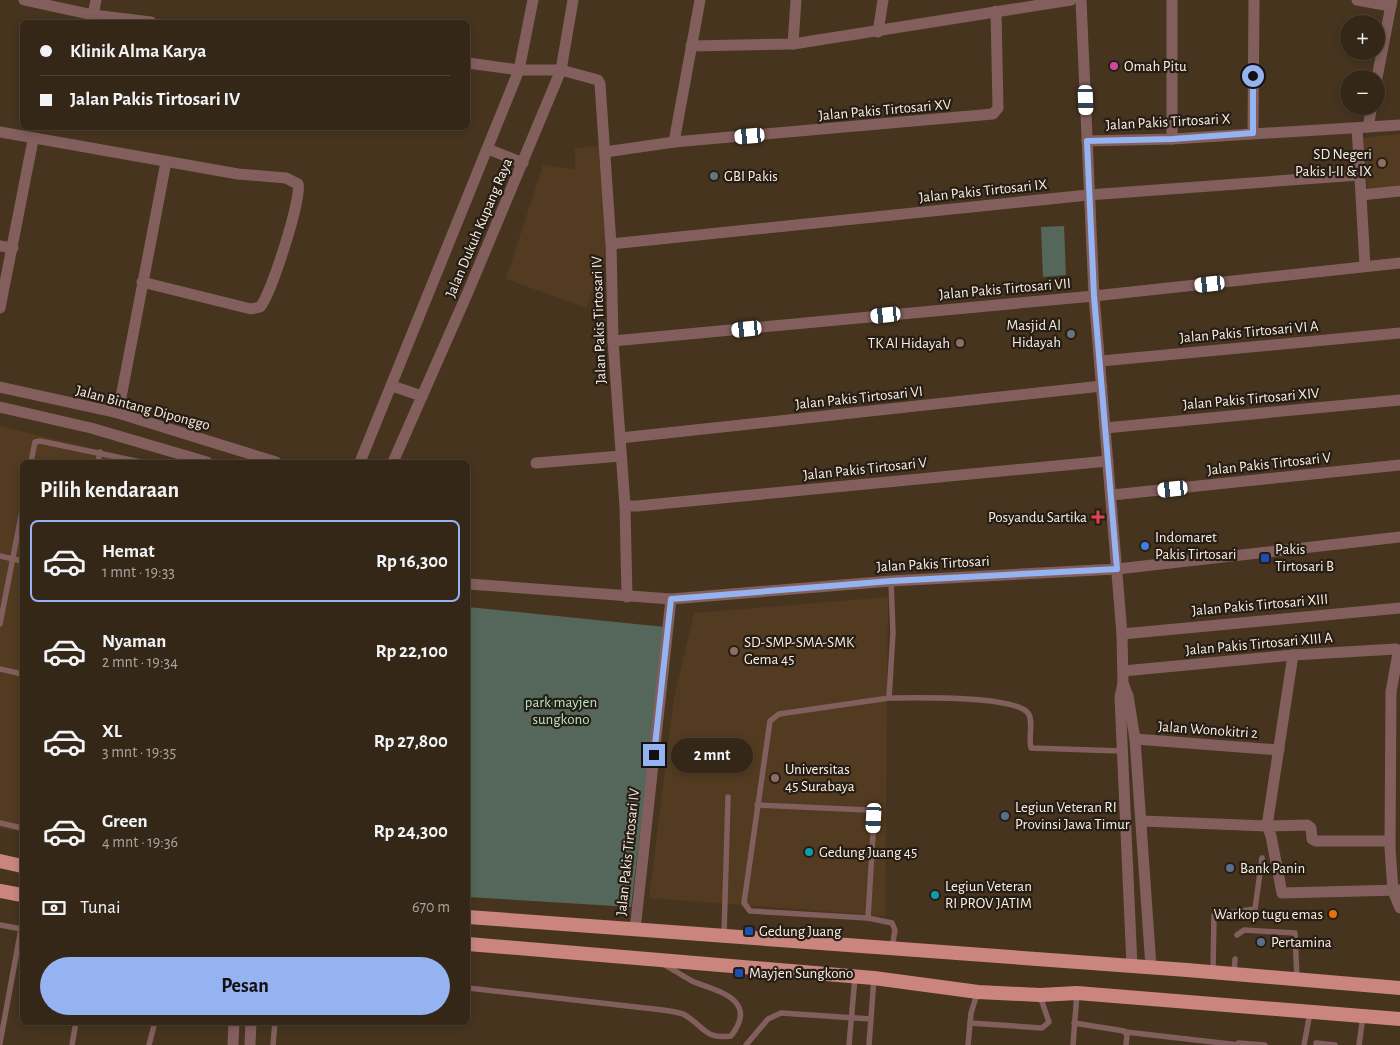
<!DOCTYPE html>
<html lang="id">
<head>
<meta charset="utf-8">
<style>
  :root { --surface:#342717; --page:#3f3324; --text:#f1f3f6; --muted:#a9a5a1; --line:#4e4436; --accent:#95b2f1 }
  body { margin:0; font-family:"Alegreya Sans",sans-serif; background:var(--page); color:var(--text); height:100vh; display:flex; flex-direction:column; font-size:19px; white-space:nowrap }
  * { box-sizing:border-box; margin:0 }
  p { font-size:16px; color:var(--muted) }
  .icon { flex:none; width:28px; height:28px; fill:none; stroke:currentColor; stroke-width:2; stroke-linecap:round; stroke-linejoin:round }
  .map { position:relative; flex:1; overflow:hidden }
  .details { position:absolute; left:20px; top:460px; width:450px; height:565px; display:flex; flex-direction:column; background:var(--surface); border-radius:8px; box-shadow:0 2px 8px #0003,0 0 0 1px var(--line) }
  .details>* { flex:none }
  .guide { position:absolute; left:20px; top:20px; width:450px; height:110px; border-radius:8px; box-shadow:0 2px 8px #0003,0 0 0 1px var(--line); display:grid; align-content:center; height:110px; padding:0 20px; background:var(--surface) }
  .tools { position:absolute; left:1340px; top:15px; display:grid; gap:10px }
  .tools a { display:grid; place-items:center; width:45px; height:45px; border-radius:50%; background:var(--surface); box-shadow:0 2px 8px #0003,0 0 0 1px var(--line); font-size:25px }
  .end { position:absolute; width:22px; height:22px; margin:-11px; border:6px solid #95b2f1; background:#111; box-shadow:0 0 0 2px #111 }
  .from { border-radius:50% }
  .bubble { position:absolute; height:35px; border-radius:18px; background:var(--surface); box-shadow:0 2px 8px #0003,0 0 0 1px var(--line); font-size:16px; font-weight:600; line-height:35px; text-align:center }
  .car { position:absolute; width:15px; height:30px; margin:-15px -8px; border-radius:6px; box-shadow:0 0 4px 1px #0007; background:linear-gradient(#fff 24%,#345 0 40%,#fff 0 76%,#345 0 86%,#fff 0) }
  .guide b { display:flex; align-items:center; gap:18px; height:48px; font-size:19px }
  .guide b+b { border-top:1px solid var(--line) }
  .guide i { width:12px; height:12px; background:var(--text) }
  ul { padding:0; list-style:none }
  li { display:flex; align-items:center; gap:15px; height:82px; margin:0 10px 8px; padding:0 10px; border:2px solid transparent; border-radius:8px }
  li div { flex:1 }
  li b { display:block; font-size:19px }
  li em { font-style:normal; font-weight:600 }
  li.current { border-color:var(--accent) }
  li>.icon { width:45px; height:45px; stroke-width:1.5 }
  h2 { padding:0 20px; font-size:22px; line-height:60px }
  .pay { display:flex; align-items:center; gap:12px; height:55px; padding:0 20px; font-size:19px }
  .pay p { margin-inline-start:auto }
  .button { display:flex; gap:10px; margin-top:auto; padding:10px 20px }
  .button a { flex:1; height:58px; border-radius:30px; background:var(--accent); color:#111; font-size:20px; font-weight:600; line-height:58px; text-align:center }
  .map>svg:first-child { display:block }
  .built { fill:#523b20 }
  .green { fill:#55675a }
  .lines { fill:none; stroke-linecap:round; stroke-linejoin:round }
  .service { stroke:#825f5d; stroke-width:5.5 }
  .minor { stroke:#825f5d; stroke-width:11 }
  .primary { stroke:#ca857f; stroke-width:14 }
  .route { stroke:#95b2f1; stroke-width:6 }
  .hotel-dot { fill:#d1479c; stroke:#261d14; stroke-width:2 }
  .education-dot { fill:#8d6e63; stroke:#261d14; stroke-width:2 }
  .worship-dot { fill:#6b7280; stroke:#261d14; stroke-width:2 }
  .health-dot { fill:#e0444e; stroke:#261d14; stroke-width:2 }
  .shop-dot { fill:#3f7fe0; stroke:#261d14; stroke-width:2 }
  .transit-dot { fill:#1a4fb4; stroke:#261d14; stroke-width:2 }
  .service-dot { fill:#5c6f8a; stroke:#261d14; stroke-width:2 }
  .culture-dot { fill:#0f9aa8; stroke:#261d14; stroke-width:2 }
  .food-dot { fill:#e8710a; stroke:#261d14; stroke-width:2 }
  .labels { text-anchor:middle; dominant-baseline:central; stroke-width:4.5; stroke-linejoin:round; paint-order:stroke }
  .poi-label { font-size:15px; fill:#fbefe3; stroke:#261d14; text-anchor:start }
  .street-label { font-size:15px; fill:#fbefe3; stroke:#261d14 }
  .park-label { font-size:15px; fill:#b2e7c4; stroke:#261d14 }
</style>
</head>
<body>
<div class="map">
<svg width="1400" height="1045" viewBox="0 0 1400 1045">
  <rect width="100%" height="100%" fill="#46341f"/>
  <!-- built -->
  <g class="built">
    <path d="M 1400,134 L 1400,187 L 1368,189 L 1361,138 Z"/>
    <path d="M 601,146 L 606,217 L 603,287 L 591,292 L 587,308 L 506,279 L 543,165 L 575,169 L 575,148 Z"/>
    <path d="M 0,426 L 150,462 L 22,462 L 22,832 L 0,828 Z"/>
    <path d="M 888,597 L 885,916 L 649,898 L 674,698 L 694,613 Z"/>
  </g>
  <!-- green -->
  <g class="green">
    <path d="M 1064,226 L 1066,275 L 1043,277 L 1041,227 Z"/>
    <path d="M 468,607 L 665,627 L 631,907 L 468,897 Z"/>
  </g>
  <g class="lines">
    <!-- service -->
    <g class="service">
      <path d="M 31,462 L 35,442 L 40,441 L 141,462"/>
      <path d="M 98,462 L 100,452"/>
      <path d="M 0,556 L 22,561"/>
      <path d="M 891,581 L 893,633 L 889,698 L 779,714 L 770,721 L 744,903 L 750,911 L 868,918 L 892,923 L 895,930 L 892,948"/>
      <path d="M 0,624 L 22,511"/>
      <path d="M 0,669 L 22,674"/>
      <path d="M 889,698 C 914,698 1013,695 1028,713 C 1034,721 1028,738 1031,748 L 1122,751"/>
      <path d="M 757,805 L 868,810 L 874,818 L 868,918"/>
      <path d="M 0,823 L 22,828"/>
      <path d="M 0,925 L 22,929"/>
      <path d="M 724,935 L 728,797"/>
      <path d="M 1237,935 L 1244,930 L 1295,933 L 1297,979"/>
      <path d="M 1213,972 L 1214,915 L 1255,909 L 1262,858"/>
      <path d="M 1234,974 L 1235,959"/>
      <path d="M 468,988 L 663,1010 C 670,1011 677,1012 683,1014 C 703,1024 703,1040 731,1036 C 738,1027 745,1015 737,1004 C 729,992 705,987 692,981 C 683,976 674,970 665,965"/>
      <path d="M 970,1023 L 1042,1028 L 1049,1022 L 1040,996"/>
      <path d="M 1074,1023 L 1124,1031 L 1127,1035 L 1126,1045"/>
      <path d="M 1126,1032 L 1239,1045"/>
      <path d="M 0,1043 L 21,929"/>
      <path d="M 1238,1043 L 1265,1045"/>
      <path d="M 1316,1043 L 1335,1045"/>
      <path d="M 72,1045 L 76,1022"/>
      <path d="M 149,1045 L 155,1022"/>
      <path d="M 273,1045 L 275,1022"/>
      <path d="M 746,1045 L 768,1019 L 781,1013 L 871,1019"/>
      <path d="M 849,1045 L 855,977"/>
      <path d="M 869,1045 L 874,978"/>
      <path d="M 968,1045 L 971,1013 L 977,994"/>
      <path d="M 1073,1045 L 1077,993"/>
      <path d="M 1304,1045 L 1310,1013"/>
      <path d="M 1359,1045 L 1363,1016"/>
    </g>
    <!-- minor -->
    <g class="minor">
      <path d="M 24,0 L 93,15 L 151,22"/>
      <path d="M 1081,0 L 1094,296 L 1122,634 L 1123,683 L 1120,697 L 1132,966"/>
      <path d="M 1357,0 L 1391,6"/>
      <path d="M 93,15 L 96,0"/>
      <path d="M 878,32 L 883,0"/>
      <path d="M 793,44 L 796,0"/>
      <path d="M 691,46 L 793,44 L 1071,0"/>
      <path d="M 468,63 L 519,70 L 561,70 L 598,80 L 600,84 L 611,244 L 613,341 L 625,506 L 627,597"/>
      <path d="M 1376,83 L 1392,0"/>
      <path d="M 1368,127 L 1372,106"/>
      <path d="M 1357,128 L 1361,195 L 1400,191"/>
      <path d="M 0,132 L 238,174 L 286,178 L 298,184 C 302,198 271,295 260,307 L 251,309 L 142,282"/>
      <path d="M 1253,133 L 1254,0"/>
      <path d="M 1172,139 L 1172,0"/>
      <path d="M 1087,141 L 1172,139 L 1400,125"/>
      <path d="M 674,142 L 993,114 L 998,108 L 996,11"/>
      <path d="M 488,149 L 523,163"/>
      <path d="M 605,152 L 674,142 L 700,0"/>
      <path d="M 1361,195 L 1365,266"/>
      <path d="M 611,244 L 1088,195 L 1359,175"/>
      <path d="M 0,246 L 13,248"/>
      <path d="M 0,308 L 33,140"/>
      <path d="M 613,341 L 1094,296 L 1400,263"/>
      <path d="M 1101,361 L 1400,333"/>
      <path d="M 392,386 L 422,396"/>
      <path d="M 0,387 L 118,413 L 276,462"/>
      <path d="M 0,407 L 91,428 L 207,462"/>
      <path d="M 118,413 L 166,162"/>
      <path d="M 1105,428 L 1400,400"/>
      <path d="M 620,438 L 1102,386"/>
      <path d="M 360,462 L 519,70 L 533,0"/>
      <path d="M 393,462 L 468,292 L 561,70 L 573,0"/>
      <path d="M 536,463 L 621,456"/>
      <path d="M 1112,495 L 1400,465"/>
      <path d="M 625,506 L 637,506 L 1108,461"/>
      <path d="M 468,584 L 671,599 L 891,581 L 1117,569 L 1400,537"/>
      <path d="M 1122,634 L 1400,608"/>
      <path d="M 1123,671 L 1293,655 L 1396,649 L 1398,653 L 1391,692 L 1390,848 L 1393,891 L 1400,908"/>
      <path d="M 1123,683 L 1128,696 L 1135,739 L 1151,967"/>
      <path d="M 1135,739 L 1279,750"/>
      <path d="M 1142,821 L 1267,826 L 1293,655"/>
      <path d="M 1390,841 L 1316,841 L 1312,839 L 1311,828 L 1307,825 L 1267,826 L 1271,836 L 1282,893 L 1399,890"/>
      <path d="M 635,930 L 671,599"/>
      <path d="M 233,1045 L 234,1022"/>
      <path d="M 250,1045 L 251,1022"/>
    </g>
    <!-- primary -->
    <g class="primary">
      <path d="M 0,861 L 22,866"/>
      <path d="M 0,891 L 22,895"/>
      <path d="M 468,917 L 1187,970 L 1400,988"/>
      <path d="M 468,944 L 874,978 L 978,992 L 1040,995 L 1077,993 L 1400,1019"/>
    </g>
  </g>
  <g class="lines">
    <!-- route -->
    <path class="route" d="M 654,755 L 671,599 L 891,581 L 1117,569 L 1094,296 L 1087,141 L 1172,139 L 1253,133 L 1253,76"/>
  </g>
  <!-- markers -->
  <circle class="hotel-dot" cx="1114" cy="66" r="5"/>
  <g class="education-dot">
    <circle cx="1382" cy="163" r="5"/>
    <circle cx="960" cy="343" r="5"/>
    <circle cx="734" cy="651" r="5"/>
    <circle cx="775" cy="778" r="5"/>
  </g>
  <g class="worship-dot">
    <circle cx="714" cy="176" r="5"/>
    <circle cx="1071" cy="334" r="5"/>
  </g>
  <path class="health-dot" d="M1095.5 509.5h5v5h5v5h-5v5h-5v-5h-5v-5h5z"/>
  <circle class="shop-dot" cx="1145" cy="546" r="5"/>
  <g class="transit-dot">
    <rect x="1260" y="553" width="10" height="10" rx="2.5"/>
    <rect x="744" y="926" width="10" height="10" rx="2.5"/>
    <rect x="734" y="968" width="10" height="10" rx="2.5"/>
  </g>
  <g class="service-dot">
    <circle cx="1005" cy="816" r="5"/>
    <circle cx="1230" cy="868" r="5"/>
    <circle cx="1261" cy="942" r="5"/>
  </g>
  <g class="culture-dot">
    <circle cx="809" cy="852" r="5"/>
    <circle cx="935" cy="895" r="5"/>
  </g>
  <circle class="food-dot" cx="1333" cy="914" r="5"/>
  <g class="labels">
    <!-- poi labels -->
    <g class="poi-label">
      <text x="1124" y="66">Omah Pitu</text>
      <text x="1372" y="154" text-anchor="end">SD Negeri<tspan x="1372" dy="17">Pakis I-II &amp; IX</tspan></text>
      <text x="724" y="176">GBI Pakis</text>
      <text x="1061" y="325" text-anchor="end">Masjid Al<tspan x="1061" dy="17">Hidayah</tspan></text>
      <text x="950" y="343" text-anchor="end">TK Al Hidayah</text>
      <text x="1087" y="517" text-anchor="end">Posyandu Sartika</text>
      <text x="1155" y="537">Indomaret<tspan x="1155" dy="17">Pakis Tirtosari</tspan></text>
      <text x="1275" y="549">Pakis<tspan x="1275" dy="17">Tirtosari B</tspan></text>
      <text x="744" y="642">SD-SMP-SMA-SMK<tspan x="744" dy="17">Gema 45</tspan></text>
      <text x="785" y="769">Universitas<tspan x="785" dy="17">45 Surabaya</tspan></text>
      <text x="1015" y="807">Legiun Veteran RI<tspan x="1015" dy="17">Provinsi Jawa Timur</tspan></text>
      <text x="819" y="852">Gedung Juang 45</text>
      <text x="1240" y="868">Bank Panin</text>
      <text x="945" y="886">Legiun Veteran<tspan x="945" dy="17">RI PROV JATIM</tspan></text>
      <text x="1323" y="914" text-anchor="end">Warkop tugu emas</text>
      <text x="759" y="931">Gedung Juang</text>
      <text x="1271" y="942">Pertamina</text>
      <text x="749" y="973">Mayjen Sungkono</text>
    </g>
    <!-- street labels -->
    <g class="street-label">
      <text transform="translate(885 110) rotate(-5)">Jalan Pakis Tirtosari XV</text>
      <text transform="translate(1168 122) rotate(-3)">Jalan Pakis Tirtosari X</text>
      <text transform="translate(983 191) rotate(-6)">Jalan Pakis Tirtosari IX</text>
      <text transform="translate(479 228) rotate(-67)">Jalan Dukuh Kupang Raya</text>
      <text transform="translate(1005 289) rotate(-5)">Jalan Pakis Tirtosari VII</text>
      <text transform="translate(599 320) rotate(-92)">Jalan Pakis Tirtosari IV</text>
      <text transform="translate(1249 332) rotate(-5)">Jalan Pakis Tirtosari VI A</text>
      <text transform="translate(859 398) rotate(-6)">Jalan Pakis Tirtosari VI</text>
      <text transform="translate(1251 399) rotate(-5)">Jalan Pakis Tirtosari XIV</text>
      <text transform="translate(143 408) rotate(15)">Jalan Bintang Diponggo</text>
      <text transform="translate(1269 464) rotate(-6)">Jalan Pakis Tirtosari V</text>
      <text transform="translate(865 469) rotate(-6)">Jalan Pakis Tirtosari V</text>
      <text transform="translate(933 564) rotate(-3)">Jalan Pakis Tirtosari</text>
      <text transform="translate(1260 605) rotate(-5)">Jalan Pakis Tirtosari XIII</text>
      <text transform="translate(1259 644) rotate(-5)">Jalan Pakis Tirtosari XIII A</text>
      <text transform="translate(1208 730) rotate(4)">Jalan Wonokitri 2</text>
      <text transform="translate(628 852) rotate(-84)">Jalan Pakis Tirtosari IV</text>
    </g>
    <!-- park labels -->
    <g class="park-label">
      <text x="561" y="702">park mayjen<tspan x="561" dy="17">sungkono</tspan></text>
    </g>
  </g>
</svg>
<div class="tools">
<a>+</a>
<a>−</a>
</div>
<i class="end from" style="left:1253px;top:76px"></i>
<i class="end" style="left:654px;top:755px"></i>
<div class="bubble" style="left:671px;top:738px;width:82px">2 mnt</div>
<i class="car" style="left:1086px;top:100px;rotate:178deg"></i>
<i class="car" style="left:750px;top:136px;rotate:265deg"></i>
<i class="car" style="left:1210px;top:284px;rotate:264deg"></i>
<i class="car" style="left:886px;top:315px;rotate:264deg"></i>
<i class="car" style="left:747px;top:329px;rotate:264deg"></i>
<i class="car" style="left:1173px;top:489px;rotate:264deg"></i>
<i class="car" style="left:874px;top:818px;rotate:183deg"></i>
<div class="guide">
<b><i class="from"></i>Klinik Alma Karya</b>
<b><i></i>Jalan Pakis Tirtosari IV</b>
</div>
<section class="details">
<h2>Pilih kendaraan</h2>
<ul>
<li class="current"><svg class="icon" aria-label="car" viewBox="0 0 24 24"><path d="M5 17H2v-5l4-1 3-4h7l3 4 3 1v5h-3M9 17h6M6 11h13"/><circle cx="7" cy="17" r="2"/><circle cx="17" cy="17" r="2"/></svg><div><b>Hemat</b><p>1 mnt · 19:33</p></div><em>Rp 16,300</em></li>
<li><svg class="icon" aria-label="car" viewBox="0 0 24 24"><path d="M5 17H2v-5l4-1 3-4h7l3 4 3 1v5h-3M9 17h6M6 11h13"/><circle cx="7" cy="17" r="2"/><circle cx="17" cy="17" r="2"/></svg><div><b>Nyaman</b><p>2 mnt · 19:34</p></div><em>Rp 22,100</em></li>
<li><svg class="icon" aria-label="car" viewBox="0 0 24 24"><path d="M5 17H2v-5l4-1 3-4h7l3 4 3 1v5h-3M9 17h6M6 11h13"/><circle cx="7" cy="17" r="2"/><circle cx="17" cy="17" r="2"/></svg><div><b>XL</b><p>3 mnt · 19:35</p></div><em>Rp 27,800</em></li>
<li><svg class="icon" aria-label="car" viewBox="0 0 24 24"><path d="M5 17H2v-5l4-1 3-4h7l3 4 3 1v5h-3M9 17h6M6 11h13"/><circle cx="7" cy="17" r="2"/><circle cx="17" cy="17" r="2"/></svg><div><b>Green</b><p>4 mnt · 19:36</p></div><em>Rp 24,300</em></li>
</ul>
<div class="pay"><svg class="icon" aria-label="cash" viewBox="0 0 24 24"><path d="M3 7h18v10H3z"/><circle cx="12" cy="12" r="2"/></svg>Tunai<p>670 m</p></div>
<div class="button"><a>Pesan</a></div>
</section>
</div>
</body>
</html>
